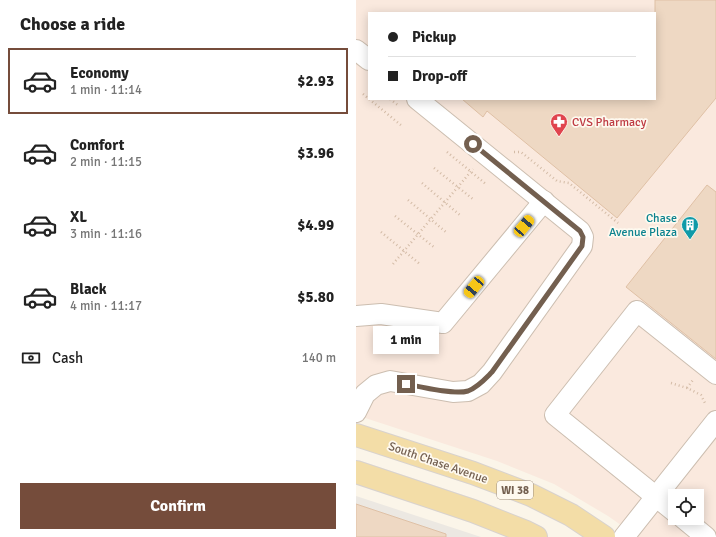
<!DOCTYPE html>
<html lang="en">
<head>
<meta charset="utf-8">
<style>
  :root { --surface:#fff; --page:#f2f2f2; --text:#222; --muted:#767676; --line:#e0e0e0; --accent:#754c3b }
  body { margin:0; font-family:Signika,sans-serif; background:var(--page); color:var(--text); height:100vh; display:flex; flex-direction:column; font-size:15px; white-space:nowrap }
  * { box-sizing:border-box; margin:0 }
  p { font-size:13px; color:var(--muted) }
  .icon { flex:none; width:22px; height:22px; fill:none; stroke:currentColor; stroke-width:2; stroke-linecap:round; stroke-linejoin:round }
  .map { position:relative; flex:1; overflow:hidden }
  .side { display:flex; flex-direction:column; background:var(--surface); width:356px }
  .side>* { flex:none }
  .hud { position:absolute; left:12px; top:12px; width:288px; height:88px; border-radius:0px; box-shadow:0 2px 10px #0003; display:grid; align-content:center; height:88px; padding:0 20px; background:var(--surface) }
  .controls { position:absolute; left:312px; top:489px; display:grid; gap:8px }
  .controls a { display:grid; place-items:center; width:36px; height:36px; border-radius:0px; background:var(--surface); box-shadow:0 2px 10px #0003; font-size:20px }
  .end { position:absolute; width:18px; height:18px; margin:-9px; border:5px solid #735f4f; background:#fff; box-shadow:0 0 0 2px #fff }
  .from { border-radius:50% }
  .bubble { position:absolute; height:28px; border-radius:0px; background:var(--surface); box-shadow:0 2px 10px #0003; font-size:13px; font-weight:700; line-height:28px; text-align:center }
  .car { position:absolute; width:12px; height:24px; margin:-12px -6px; border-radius:5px; box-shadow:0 0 3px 1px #0007; background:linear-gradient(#f5c518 24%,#345 0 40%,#f5c518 0 76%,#345 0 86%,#f5c518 0) }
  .hud b { display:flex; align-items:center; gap:14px; height:38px; font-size:15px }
  .hud b+b { border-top:1px solid var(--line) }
  .hud i { width:10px; height:10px; background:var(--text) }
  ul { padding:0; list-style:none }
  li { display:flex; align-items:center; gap:12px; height:66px; margin:0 8px 6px; padding:0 12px; border:2px solid transparent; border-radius:0px }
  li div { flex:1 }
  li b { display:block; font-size:15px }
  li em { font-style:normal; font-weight:700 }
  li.active { border-color:var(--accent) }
  li>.icon { width:36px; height:36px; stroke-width:1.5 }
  h2 { padding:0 20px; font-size:18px; line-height:48px }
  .pay { display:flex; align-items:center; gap:10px; height:44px; padding:0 20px; font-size:15px }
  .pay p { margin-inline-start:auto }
  .button { display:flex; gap:8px; margin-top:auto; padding:8px 20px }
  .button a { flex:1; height:46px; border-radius:0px; background:var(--accent); color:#fff; font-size:16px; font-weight:700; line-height:46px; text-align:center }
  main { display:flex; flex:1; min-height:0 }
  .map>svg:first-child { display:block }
  .commercial { fill:#fae9de; fill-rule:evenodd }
  .industrial { fill:#ece8e2 }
  .building { fill:#eed8c3; stroke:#dfc0a5 }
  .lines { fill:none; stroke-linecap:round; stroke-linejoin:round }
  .minor-casing { stroke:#ccbeb0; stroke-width:22 }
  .major-casing { stroke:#d8d2ce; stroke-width:24 }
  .path { stroke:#d3bba6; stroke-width:2.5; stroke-dasharray:1 3; stroke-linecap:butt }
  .minor { stroke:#fff; stroke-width:20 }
  .major { stroke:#f3dda7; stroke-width:22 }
  .route { stroke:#735f4f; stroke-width:5 }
  .labels { text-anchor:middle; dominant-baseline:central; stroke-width:3.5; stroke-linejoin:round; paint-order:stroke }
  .shield { fill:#fef9ef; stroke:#9d8d7f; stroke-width:1 }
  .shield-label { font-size:11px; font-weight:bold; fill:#735f4f }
  .health-label { font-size:12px; fill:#be3a42; stroke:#fef9ef; text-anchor:start }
  .culture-label { font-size:12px; fill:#0d838f; stroke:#fef9ef; text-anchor:end }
  .street-label { font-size:12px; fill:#735f4f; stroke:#fef9ef }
</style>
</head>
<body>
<main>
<section class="side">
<h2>Choose a ride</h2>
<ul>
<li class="active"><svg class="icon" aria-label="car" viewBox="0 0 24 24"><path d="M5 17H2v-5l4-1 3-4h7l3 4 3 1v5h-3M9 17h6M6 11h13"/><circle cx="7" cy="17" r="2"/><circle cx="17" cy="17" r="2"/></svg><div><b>Economy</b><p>1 min · 11:14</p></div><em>$2.93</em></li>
<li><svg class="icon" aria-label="car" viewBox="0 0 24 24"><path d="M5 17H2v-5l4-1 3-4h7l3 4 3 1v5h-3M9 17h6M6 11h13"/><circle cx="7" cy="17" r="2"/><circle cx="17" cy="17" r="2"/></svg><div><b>Comfort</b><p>2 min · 11:15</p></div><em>$3.96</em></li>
<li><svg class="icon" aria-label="car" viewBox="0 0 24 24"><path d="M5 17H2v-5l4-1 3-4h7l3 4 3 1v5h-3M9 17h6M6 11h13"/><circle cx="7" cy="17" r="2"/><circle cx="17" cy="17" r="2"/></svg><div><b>XL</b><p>3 min · 11:16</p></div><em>$4.99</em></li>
<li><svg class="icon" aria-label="car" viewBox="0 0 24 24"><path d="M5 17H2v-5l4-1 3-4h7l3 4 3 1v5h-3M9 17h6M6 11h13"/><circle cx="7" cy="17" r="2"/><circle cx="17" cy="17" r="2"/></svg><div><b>Black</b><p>4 min · 11:17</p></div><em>$5.80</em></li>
</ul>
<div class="pay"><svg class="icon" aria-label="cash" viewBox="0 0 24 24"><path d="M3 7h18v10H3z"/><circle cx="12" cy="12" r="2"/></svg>Cash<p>140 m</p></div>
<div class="button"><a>Confirm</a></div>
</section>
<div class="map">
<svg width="360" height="537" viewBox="0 0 360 537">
  <rect width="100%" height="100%" fill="#fbf5e9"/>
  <!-- commercial -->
  <path class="commercial" d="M 0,0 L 360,0 L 360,537 L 282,537 L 252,516 L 198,484 L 141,461 L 0,415 ZM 13,13 L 299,13 L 299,99 L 13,99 ZM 319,496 L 341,496 L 341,518 L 319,518 Z"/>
  <!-- industrial -->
  <path class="industrial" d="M 0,496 L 125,537 L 0,537 Z"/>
  <!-- building -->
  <g class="building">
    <path d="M 299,0 L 360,0 L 360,98 L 261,218 L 131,111 L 127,117 L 106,99 L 299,99 Z"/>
    <path d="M 351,185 L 360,192 L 360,359 L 270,287 Z"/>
    <path d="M 0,504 L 90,534 L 90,537 L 0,537 Z"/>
  </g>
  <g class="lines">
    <defs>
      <g id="minor">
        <path d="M 0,50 L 13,60"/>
        <path d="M 0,316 L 25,314 L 87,323 L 188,201"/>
        <path d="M 0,412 L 9,394 L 20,385 L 34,381 L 97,392 L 112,391 L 125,384 L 136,372 L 226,246 L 227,237 L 224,231 L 61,99"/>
        <path d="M 319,512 L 199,415 L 281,311 L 360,374"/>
        <path d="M 327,518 L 350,537"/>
        <path d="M 268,537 L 360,421"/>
      </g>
      <g id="major">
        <path d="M 0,435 L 117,473 L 175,495 L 215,515 L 248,537"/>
        <path d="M 0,472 L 117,511 L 170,532 L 180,537"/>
      </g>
    </defs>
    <!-- minor casing -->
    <use href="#minor" class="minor-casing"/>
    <!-- major casing -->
    <use href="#major" class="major-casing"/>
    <!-- path -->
    <g class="path">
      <path d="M 7,94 L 46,126"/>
      <path d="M 34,99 L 43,106"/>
      <path d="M 91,152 L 131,185"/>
      <path d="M 158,152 L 165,152 L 201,181 L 213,183 L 262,223"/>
      <path d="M 78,168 L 118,200"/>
      <path d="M 66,183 L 105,216"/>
      <path d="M 52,200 L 91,233"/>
      <path d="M 39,216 L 79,248"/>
      <path d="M 25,232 L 65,265"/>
      <path d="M 37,264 L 117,169"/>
      <path d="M 315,383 L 331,388 L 345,395 L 350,405"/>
      <path d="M 331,388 L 337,380"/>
    </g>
    <!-- minor -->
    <use href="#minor" class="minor"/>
    <!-- major -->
    <use href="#major" class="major"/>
  </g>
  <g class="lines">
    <!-- route -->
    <path class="route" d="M 50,384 C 65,387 98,395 112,391 C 122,387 129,379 136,372 L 226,246 L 227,237 L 224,231 L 117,144"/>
  </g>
  <!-- icons -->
  <defs>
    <symbol id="pharmacy-pin" viewBox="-11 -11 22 30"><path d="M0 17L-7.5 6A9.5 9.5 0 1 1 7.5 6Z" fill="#e0444e" stroke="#fef9ef"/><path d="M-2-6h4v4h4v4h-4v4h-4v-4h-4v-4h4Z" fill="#fff"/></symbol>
    <symbol id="building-pin" viewBox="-11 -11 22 30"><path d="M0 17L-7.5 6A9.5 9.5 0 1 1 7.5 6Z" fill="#0f9aa8" stroke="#fef9ef"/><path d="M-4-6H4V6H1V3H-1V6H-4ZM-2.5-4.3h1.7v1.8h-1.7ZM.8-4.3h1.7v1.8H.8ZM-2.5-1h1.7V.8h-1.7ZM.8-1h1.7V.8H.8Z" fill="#fff"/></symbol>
  </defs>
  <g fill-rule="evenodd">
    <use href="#pharmacy-pin" x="193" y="112" width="20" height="27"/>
    <use href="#building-pin" x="324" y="215" width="20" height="27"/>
  </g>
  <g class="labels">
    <!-- shield labels -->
    <rect class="shield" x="141" y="481" width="36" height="18" rx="3"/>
    <g class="shield-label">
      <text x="159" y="490">WI 38</text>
    </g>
    <!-- health labels -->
    <g class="health-label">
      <text x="216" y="122">CVS Pharmacy</text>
    </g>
    <!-- culture labels -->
    <g class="culture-label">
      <text x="321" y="218">Chase<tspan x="321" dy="14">Avenue Plaza</tspan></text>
    </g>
    <!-- street labels -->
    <g class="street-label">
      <text transform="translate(82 463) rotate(19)">South Chase Avenue</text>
    </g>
  </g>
</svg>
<div class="controls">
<a><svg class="icon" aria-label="locate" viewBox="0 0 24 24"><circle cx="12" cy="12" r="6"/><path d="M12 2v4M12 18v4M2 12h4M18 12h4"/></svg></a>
</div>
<i class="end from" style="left:117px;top:144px"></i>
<i class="end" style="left:50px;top:384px"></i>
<div class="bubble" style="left:17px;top:326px;width:66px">1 min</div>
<i class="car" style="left:168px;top:226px;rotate:40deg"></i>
<i class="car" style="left:118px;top:287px;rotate:220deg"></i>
<div class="hud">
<b><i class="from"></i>Pickup</b>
<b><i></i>Drop-off</b>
</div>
</div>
</main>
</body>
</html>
